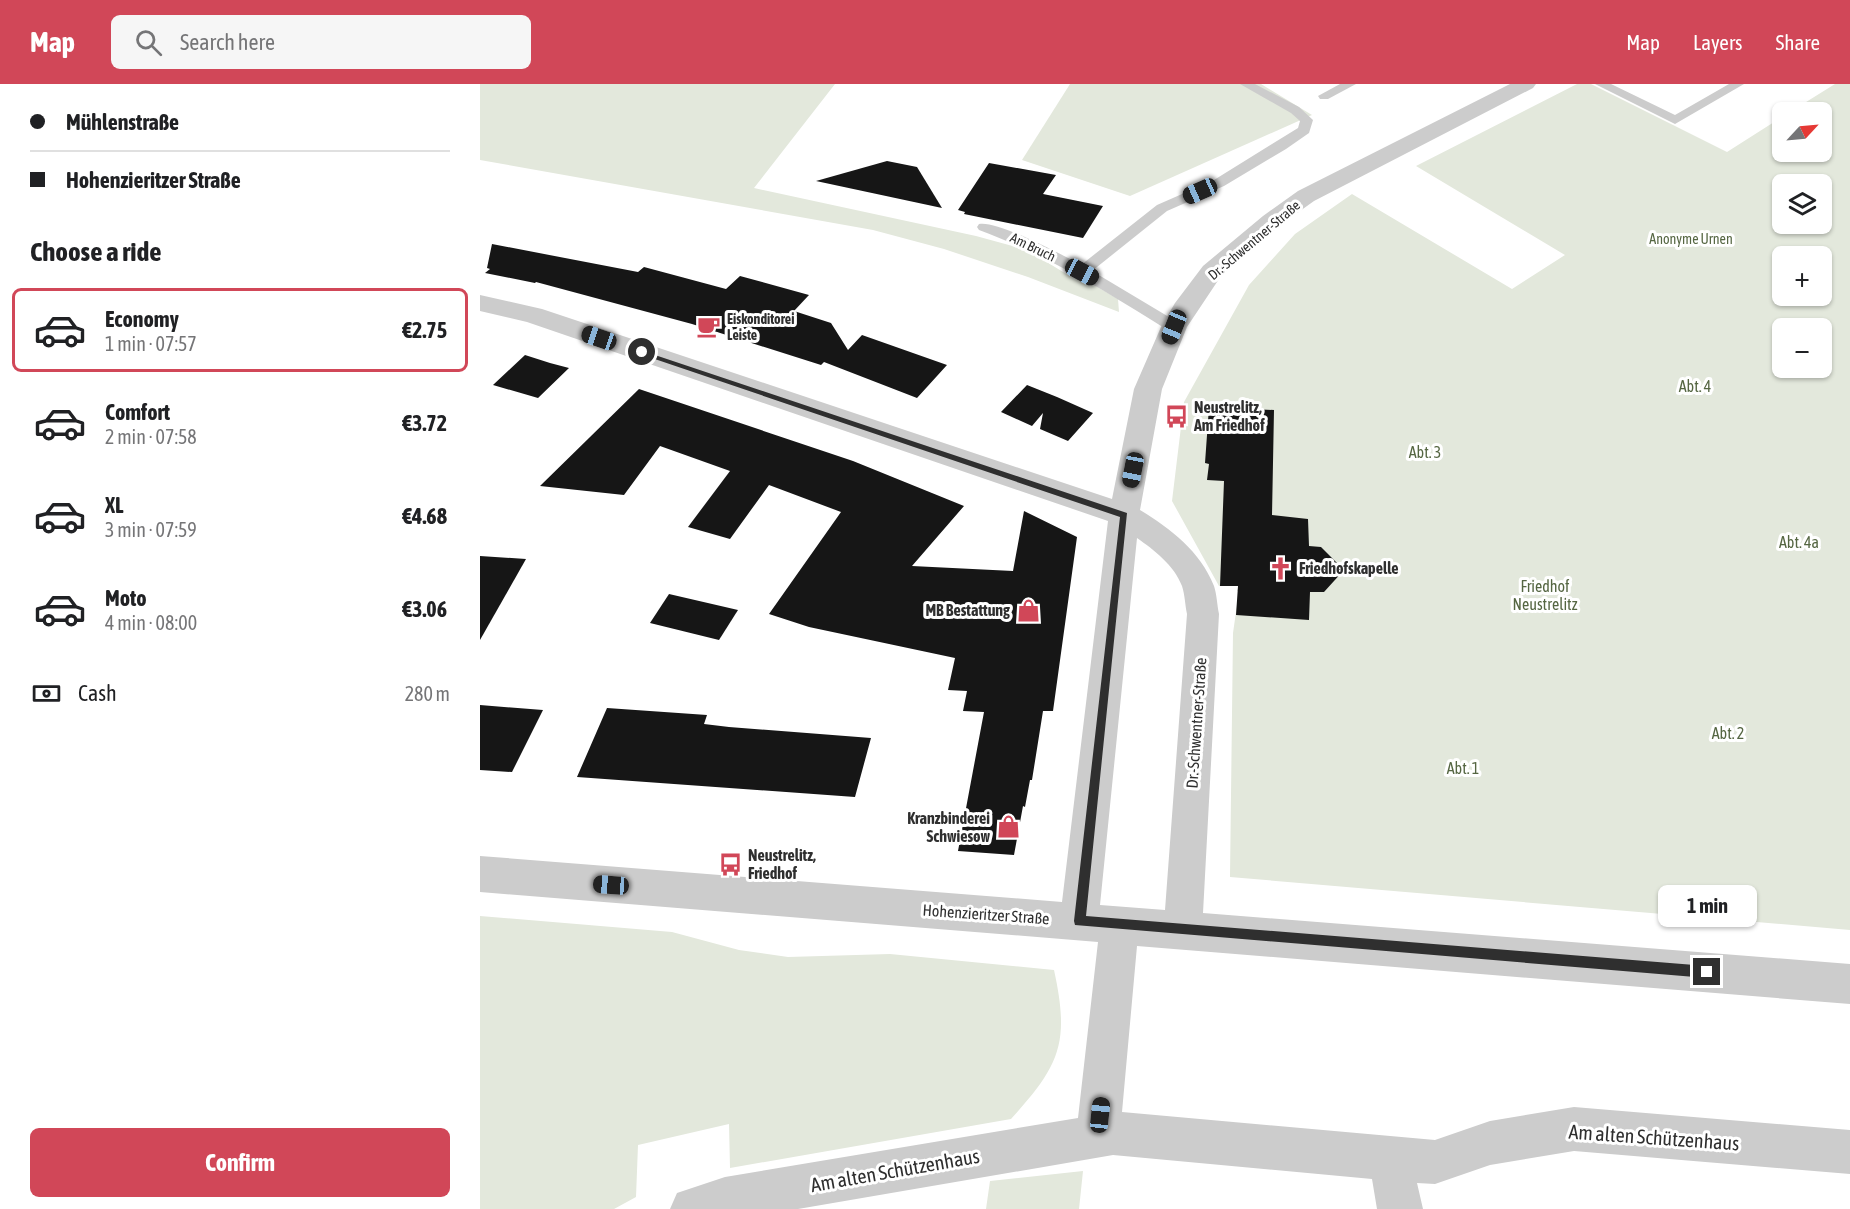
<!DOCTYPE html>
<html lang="en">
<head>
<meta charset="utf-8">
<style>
  :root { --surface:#fff; --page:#f6f6f6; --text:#202124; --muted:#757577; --line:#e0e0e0; --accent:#d14758 }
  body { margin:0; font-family:"Asap Condensed",sans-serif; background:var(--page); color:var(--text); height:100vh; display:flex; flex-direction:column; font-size:22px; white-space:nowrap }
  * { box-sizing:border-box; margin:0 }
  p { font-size:20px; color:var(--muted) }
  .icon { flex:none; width:33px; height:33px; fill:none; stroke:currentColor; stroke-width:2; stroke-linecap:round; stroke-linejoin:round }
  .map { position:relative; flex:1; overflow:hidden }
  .side { display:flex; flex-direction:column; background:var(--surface); width:480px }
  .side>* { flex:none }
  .hud { display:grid; align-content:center; height:132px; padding:0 30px; background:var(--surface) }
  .needle { width:39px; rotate:64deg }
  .tools { position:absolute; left:1292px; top:18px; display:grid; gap:12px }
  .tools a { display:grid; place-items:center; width:60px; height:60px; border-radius:9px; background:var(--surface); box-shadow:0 2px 4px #0004; font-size:30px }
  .end { position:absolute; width:27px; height:27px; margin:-14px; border:8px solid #2f2f2f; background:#fff; box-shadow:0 0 0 3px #fff }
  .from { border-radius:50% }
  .bubble { position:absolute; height:42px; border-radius:9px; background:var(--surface); box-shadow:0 2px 4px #0004; font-size:20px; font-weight:700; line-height:42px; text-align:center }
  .car { position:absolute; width:18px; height:36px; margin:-18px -9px; border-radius:8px; box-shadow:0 0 4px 2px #0007; background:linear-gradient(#222 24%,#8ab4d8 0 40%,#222 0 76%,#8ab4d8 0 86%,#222 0) }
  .hud b { display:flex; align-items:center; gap:21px; height:57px; font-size:22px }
  .hud b+b { border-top:2px solid var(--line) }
  .hud i { width:15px; height:15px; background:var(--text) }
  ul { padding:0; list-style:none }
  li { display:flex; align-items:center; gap:18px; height:84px; margin:0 12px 9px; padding:0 18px; border:3px solid transparent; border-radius:9px }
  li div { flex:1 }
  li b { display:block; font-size:22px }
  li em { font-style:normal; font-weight:700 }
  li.current { border-color:var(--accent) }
  li>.icon { width:54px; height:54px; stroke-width:1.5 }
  h2 { padding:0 30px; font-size:27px; line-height:72px }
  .pay { display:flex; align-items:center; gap:15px; height:66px; padding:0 30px; font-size:22px }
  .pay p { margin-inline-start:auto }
  .action { display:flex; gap:12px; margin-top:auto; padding:12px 30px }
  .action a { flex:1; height:69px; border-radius:9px; background:var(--accent); color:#fff; font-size:24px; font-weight:700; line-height:69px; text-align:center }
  header { display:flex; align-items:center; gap:36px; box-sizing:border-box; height:84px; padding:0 30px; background:var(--accent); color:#fff }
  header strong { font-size:28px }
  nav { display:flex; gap:33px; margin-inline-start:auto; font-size:21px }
  .search { width:420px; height:54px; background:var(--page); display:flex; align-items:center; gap:15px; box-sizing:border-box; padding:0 21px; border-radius:9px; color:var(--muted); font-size:22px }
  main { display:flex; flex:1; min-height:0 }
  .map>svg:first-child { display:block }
  .green { fill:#e3e8dc; fill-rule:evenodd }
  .building { fill:#161616 }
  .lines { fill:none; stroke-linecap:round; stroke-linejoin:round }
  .lane { fill:#ccc; fill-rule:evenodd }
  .street { fill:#ccc; fill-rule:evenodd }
  .route { fill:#2f2f2f }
  .labels { text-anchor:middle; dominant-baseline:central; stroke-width:6; stroke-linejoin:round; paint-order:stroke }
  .far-park-label { font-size:14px; fill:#556642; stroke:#fff }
  .far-street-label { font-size:14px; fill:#2f2f2f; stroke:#fff }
  .far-poi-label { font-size:14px; font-weight:bold; fill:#2f2f2f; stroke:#fff; text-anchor:start }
  .park-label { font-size:16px; fill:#556642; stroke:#fff }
  .poi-label { font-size:16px; font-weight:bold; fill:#2f2f2f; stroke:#fff; text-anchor:start }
  .street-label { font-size:16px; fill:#2f2f2f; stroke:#fff }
  .near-street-label { font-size:20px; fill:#2f2f2f; stroke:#fff }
</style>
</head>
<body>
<header>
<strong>Map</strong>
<div class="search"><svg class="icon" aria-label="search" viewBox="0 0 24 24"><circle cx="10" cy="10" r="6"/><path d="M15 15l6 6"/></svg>Search here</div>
<nav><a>Map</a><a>Layers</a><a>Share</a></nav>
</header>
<main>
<section class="side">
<div class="hud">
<b><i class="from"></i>Mühlenstraße</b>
<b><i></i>Hohenzieritzer Straße</b>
</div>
<h2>Choose a ride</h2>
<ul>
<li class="current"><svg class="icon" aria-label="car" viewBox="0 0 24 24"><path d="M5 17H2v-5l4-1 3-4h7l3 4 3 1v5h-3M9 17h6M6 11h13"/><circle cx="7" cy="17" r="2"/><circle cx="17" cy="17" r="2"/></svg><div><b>Economy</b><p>1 min · 07:57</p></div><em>€2.75</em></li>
<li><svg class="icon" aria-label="car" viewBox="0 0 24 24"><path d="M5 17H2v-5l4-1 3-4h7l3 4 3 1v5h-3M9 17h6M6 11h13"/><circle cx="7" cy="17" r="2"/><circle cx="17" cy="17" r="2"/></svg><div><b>Comfort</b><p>2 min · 07:58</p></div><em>€3.72</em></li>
<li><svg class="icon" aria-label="car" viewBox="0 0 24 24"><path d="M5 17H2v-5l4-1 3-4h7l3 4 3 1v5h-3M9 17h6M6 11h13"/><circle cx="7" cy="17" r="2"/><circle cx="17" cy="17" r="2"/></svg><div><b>XL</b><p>3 min · 07:59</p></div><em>€4.68</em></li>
<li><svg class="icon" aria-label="car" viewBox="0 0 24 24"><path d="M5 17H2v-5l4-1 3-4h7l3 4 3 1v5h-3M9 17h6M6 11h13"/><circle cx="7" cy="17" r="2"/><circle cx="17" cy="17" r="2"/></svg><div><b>Moto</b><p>4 min · 08:00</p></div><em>€3.06</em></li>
</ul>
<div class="pay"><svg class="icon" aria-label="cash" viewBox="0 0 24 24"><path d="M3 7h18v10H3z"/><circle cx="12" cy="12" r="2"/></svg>Cash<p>280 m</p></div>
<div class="action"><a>Confirm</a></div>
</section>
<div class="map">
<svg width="1370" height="1125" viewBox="0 0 1370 1125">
  <rect width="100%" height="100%" fill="#fff"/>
  <!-- green -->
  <g class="green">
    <path d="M 0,0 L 355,0 L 274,104 L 496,152 L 547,166 L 588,191 L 614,201 L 638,215 L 639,228 L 548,193 L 464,165 L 393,146 L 0,76 Z"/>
    <path d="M 590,0 L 781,0 L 832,31 L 650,112 L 542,76 Z"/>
    <path d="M 1097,0 L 1111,0 L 1247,68 L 1302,33 L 1302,68 L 1341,68 L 1341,28 L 1310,28 L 1355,0 L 1370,0 L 1370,846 L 750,793 L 753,549 L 759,507 L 757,507 L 759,502 L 739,502 L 692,417 L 704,318 L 769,201 L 815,150 L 872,110 L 1032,205 L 1085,171 L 936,82 ZM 1302,100 L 1341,100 L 1341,140 L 1302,140 ZM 1302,172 L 1341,172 L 1341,212 L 1302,212 ZM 1302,244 L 1341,244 L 1341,284 L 1302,284 Z"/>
    <path d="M 0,832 L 192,848 L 259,866 L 308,873 L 410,870 L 574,886 C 590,959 580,981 531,1035 L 250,1084 L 249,1040 L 158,1061 L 156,1113 L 134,1125 L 0,1125 Z"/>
    <path d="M 603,1087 L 599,1125 L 506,1125 L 510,1097 Z"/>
  </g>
  <!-- building -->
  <g class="building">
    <path d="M 407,77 L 437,83 L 462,124 L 336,97 Z"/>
    <path d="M 509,79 L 576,91 L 563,110 L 623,122 L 603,154 L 484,130 L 485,128 L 478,126 Z"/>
    <path d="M 12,160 L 158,188 L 164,183 L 246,205 L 260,192 L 329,211 L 314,227 L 351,239 L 368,266 L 382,251 L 467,281 L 437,314 L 344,278 L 341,281 L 212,240 L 56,198 L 55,199 L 5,189 L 10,185 L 7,184 Z"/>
    <path d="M 45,271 L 70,279 L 89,284 L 58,314 L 13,301 Z"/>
    <path d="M 547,301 L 577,313 L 613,329 L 588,357 L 560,345 L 563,329 L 552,342 L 521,328 Z"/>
    <path d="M 159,305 L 373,377 L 484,422 L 432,482 L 533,487 L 544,427 L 597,453 L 573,627 L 563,627 L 552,696 L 550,696 L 545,723 L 543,722 L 534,771 L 478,767 L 504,628 L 483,627 L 487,607 L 468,606 L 475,574 L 329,543 L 289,530 L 361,428 L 289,401 L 250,455 L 208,443 L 250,387 L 180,362 L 144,411 L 60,402 Z"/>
    <path d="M 729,323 L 794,326 L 792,431 L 828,435 L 829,462 L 841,463 L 864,486 L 844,508 L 830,508 L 829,536 L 756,531 L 758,502 L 740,502 L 744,397 L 727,396 L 729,380 L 725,379 Z"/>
    <path d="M 0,472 L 46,475 L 0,556 Z"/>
    <path d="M 189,510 L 258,526 L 239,556 L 170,539 Z"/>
    <path d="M 0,621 L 63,626 L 32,688 L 0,686 Z"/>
    <path d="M 127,624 L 227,631 L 224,640 L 249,643 L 391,654 L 375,713 L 97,693 Z"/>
  </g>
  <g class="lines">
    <!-- lane -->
    <g class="lane">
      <path d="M 760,0 L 775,0 L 819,23 L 833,36 L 829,49 L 806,65 L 744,102 L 687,127 L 612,187 L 699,239 L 702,243 L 699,247 L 689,247 C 627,208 567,171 499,146 L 497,143 L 499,140 C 517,136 583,171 601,181 L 677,121 L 734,96 L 818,44 L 820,37 L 811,29 Z"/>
      <path d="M 860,0 L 876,0 L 848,15 L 840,15 L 838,12 Z"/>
      <path d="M 1115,0 L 1131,0 L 1195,31 L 1249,0 L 1264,0 L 1195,40 Z"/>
    </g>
    <!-- street -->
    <path class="street" d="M 1030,0 L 1056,0 L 1053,4 L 834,117 L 799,142 L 741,192 L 707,243 L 682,305 L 660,426 C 691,445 720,467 734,502 C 737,511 737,521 739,530 L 723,829 L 1370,880 L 1370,920 L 657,862 L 642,1028 L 955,1056 L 1010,1037 L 1094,1023 L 1370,1046 L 1370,1090 L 1094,1067 L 1010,1081 L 955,1100 L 937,1099 L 943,1125 L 897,1125 L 892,1095 L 633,1071 L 318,1125 L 190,1125 L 197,1109 L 245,1093 L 598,1034 L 618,858 L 0,808 L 0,772 L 582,818 L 628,437 L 47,238 L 0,227 L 0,211 L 62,225 L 632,415 L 654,305 L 681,243 L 695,219 L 723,182 L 783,132 L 818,107 ZM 657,454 C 674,466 694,481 702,502 C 705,511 705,521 707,530 L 685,826 L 620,821 Z"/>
  </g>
  <!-- route -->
  <path class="route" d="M 160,266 L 647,429 L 606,832 L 1227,882 L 1231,884 L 1231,892 L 1227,894 L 595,841 L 594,837 L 640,433 L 160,270 Z"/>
  <!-- icons -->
  <defs>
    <symbol id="cafe-bare" viewBox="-9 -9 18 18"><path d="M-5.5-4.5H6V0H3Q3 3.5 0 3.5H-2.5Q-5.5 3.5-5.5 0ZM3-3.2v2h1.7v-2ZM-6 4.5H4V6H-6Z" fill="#d14758" stroke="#fff" stroke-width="2.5" paint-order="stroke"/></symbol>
    <symbol id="bus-bare" viewBox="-9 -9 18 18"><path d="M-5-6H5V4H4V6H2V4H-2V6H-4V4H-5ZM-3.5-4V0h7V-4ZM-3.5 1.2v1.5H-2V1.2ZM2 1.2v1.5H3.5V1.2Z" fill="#d14758" stroke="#fff" stroke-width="2.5" paint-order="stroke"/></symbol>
    <symbol id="church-bare" viewBox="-9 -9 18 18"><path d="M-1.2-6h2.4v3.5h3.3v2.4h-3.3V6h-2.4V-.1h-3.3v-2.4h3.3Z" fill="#d14758" stroke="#fff" stroke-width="2.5" paint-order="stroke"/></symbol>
    <symbol id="shop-bare" viewBox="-9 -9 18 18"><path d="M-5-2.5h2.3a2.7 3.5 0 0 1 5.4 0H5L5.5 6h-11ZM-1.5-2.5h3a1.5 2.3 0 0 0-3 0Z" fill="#d14758" stroke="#fff" stroke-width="2.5" paint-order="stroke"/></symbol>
  </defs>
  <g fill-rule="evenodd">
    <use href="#cafe-bare" x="212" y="226" width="33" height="33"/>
    <use href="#bus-bare" x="680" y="316" width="33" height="33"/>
    <use href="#church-bare" x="784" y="468" width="33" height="33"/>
    <use href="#shop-bare" x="532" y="510" width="33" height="33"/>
    <use href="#shop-bare" x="512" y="726" width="33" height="33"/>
    <use href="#bus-bare" x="234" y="764" width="33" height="33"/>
  </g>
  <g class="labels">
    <!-- far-park labels -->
    <g class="far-park-label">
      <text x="1211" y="155">Anonyme Urnen</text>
    </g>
    <!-- far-street labels -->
    <g class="far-street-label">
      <text transform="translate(774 156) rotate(-40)">Dr.-Schwentner-Straße</text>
      <text transform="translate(553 163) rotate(26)">Am Bruch</text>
    </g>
    <!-- far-poi labels -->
    <g class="far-poi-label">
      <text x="247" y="235">Eiskonditorei<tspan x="247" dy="16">Leiste</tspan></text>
    </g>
    <!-- park labels -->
    <g class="park-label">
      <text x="1215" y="302">Abt. 4</text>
      <text x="945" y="368">Abt. 3</text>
      <text x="1319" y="458">Abt. 4a</text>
      <text x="1065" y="502">Friedhof<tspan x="1065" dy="18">Neustrelitz</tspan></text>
      <text x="1248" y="649">Abt. 2</text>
      <text x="983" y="684">Abt. 1</text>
    </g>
    <!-- poi labels -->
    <g class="poi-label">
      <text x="714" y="323">Neustrelitz,<tspan x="714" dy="18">Am Friedhof</tspan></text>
      <text x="819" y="484">Friedhofskapelle</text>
      <text x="530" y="526" text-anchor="end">MB Bestattung</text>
      <text x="510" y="734" text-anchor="end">Kranzbinderei<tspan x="510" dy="18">Schwiesow</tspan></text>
      <text x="268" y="771">Neustrelitz,<tspan x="268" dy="18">Friedhof</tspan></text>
    </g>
    <!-- street labels -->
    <g class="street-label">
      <text transform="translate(716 639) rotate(-86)">Dr.-Schwentner-Straße</text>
      <text transform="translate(506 830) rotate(4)">Hohenzieritzer Straße</text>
    </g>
    <!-- near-street labels -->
    <g class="near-street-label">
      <text transform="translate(1174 1053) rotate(4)">Am alten Schützenhaus</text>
      <text transform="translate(415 1086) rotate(-10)">Am alten Schützenhaus</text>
    </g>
  </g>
</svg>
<div class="tools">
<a><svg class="needle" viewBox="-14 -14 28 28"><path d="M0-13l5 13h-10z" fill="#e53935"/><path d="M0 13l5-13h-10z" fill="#757577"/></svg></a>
<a><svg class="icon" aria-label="layers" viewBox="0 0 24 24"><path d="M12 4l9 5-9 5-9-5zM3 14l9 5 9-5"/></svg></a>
<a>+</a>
<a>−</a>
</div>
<i class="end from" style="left:162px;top:268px"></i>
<i class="end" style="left:1227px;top:888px"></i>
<div class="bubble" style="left:1178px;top:801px;width:99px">1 min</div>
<i class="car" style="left:720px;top:107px;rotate:246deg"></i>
<i class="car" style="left:602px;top:188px;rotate:118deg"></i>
<i class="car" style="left:694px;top:243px;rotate:202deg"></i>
<i class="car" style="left:119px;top:254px;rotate:289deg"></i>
<i class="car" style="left:653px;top:386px;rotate:191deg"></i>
<i class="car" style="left:131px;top:801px;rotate:274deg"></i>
<i class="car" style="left:620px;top:1031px;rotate:6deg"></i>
</div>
</main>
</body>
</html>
